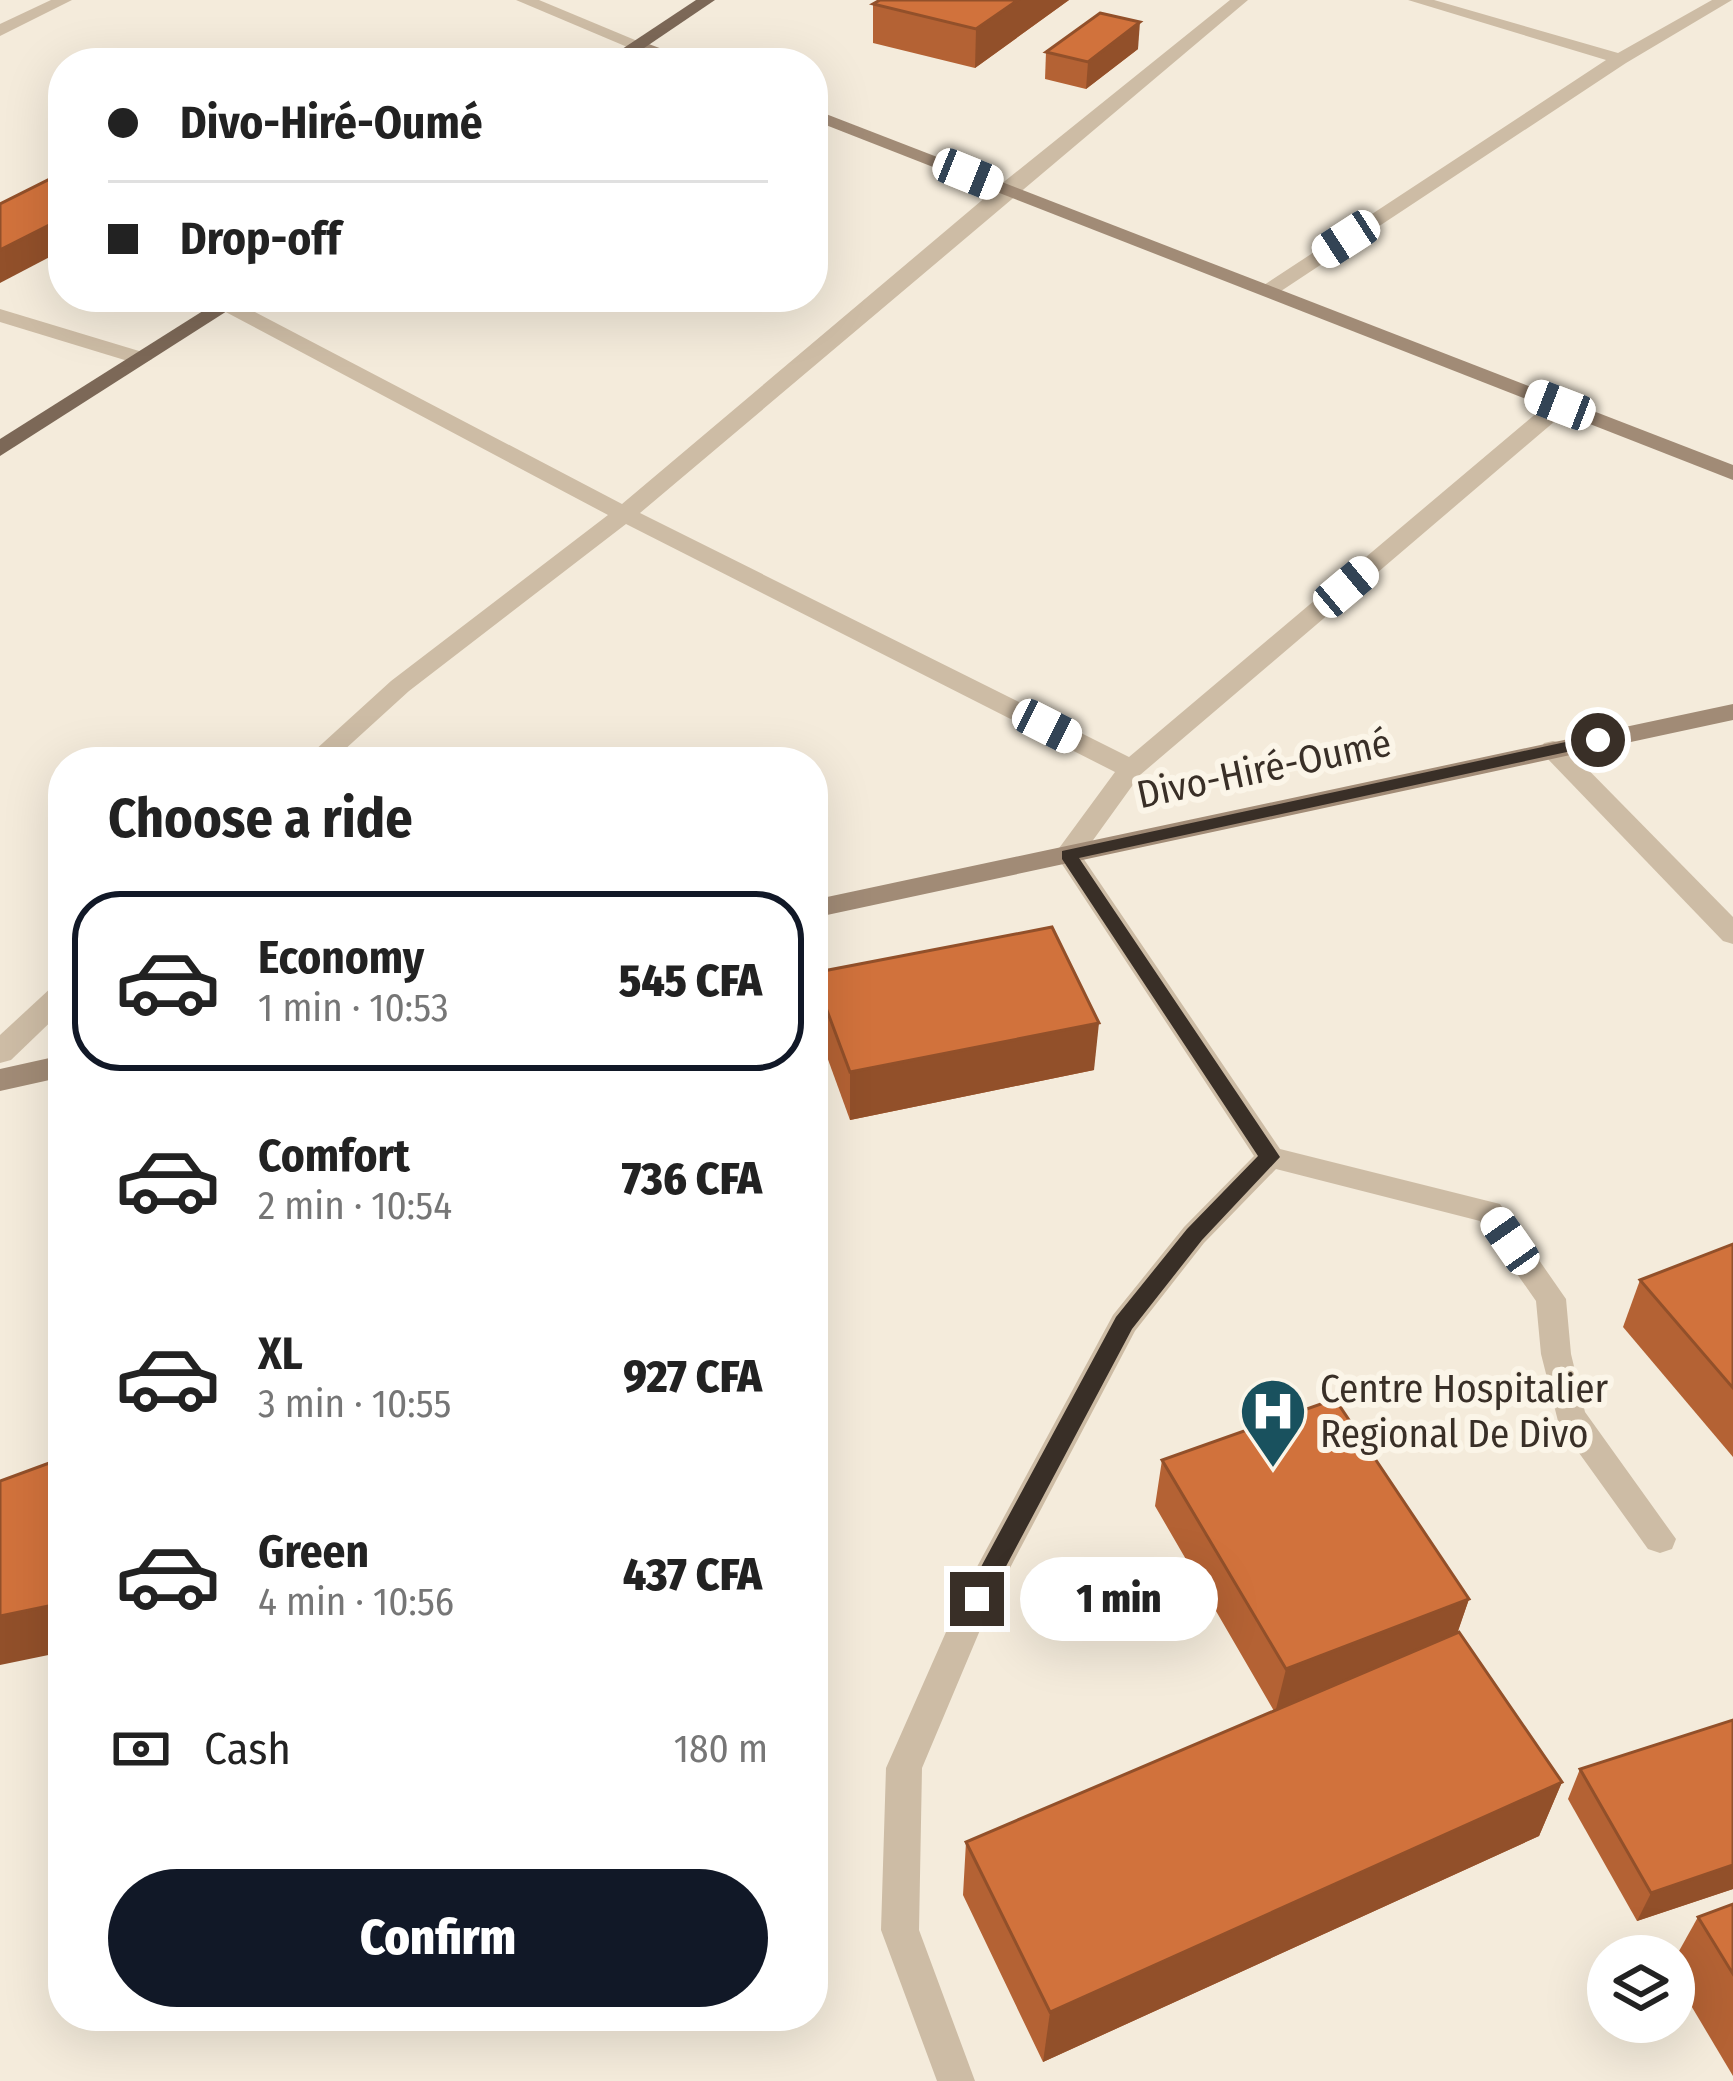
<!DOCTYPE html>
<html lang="en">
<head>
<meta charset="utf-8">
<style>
  :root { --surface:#fff; --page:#f6f6f6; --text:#222; --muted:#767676; --line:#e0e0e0; --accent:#111827 }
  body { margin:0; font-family:"Fira Sans Condensed",sans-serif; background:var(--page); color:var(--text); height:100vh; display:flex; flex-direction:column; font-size:45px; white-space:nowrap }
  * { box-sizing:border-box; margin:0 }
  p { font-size:39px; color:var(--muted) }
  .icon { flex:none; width:66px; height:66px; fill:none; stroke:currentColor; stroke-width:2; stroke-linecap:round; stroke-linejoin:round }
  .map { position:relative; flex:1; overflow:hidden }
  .drawer { position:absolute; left:48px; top:747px; width:780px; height:1284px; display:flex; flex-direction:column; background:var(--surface); border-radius:48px; box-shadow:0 12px 48px #0002 }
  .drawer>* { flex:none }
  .banner { position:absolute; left:48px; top:48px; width:780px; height:264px; border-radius:48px; box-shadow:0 12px 48px #0002; display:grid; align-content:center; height:264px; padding:0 60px; background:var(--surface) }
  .buttons { position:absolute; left:1587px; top:1935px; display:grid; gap:24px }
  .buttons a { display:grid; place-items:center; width:108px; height:108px; border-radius:50%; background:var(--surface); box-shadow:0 12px 48px #0002; font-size:60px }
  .end { position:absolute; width:54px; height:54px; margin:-27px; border:15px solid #392f27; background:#fff; box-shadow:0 0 0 6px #fff }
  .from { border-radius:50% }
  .bubble { position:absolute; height:84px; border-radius:42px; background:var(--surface); box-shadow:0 12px 48px #0002; font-size:39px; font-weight:800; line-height:84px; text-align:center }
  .car { position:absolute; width:36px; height:72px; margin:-36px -18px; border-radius:15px; box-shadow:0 0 9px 3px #0007; background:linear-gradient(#fff 24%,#345 0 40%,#fff 0 76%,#345 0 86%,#fff 0) }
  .banner b { display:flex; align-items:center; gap:42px; height:114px; font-size:45px }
  .banner b+b { border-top:3px solid var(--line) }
  .banner i { width:30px; height:30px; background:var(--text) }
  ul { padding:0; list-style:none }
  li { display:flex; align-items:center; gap:36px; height:180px; margin:0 24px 18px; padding:0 36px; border:6px solid transparent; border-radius:48px }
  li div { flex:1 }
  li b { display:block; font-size:45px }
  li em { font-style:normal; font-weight:800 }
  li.current { border-color:var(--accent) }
  li>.icon { width:108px; height:108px; stroke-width:1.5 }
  h2 { padding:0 60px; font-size:54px; line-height:144px }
  .pay { display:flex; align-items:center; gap:30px; height:132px; padding:0 60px; font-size:45px }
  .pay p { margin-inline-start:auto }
  .primary-button { display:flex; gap:24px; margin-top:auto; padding:24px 60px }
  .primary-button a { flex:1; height:138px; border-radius:72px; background:var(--accent); color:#fff; font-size:48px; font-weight:800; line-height:138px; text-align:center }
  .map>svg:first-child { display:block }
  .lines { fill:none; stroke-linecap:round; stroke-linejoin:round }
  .lane { fill:#cdbca5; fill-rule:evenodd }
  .street { fill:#cdbca5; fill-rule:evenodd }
  .secondary { fill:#a18b76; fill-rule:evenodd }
  .primary { fill:#7c6857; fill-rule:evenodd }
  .wall { fill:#b46234 }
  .shaded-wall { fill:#92502a }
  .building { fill:#d1723c; stroke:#92502a; stroke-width:3 }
  .route { fill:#392f27 }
  .labels { text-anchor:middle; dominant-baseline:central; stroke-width:12; stroke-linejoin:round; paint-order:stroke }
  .street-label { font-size:39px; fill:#392f27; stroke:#fbf5e8 }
  .poi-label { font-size:39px; fill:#392f27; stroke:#fbf5e8; text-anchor:start }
</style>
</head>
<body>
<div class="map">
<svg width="1733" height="2081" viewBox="0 0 1733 2081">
  <rect width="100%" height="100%" fill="#f4ebdb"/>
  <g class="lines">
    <!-- lane -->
    <path class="lane" d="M 1068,847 L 1077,849 L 1280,1149 L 1500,1204 L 1566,1299 L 1571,1354 L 1585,1412 L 1676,1539 L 1672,1549 L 1660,1553 L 1648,1549 L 1559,1425 L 1541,1354 L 1536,1301 L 1480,1221 L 1276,1169 L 1204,1243 L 1135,1331 L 991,1604 L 922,1768 L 919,1930 L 975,2081 L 937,2081 L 881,1930 L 886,1768 L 965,1589 L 1113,1315 L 1184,1227 L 1254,1156 L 1056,855 Z"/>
    <!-- street -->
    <g class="street">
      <path d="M 51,0 L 72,0 L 0,36 L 0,24 Z"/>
      <path d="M 516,0 L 539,0 L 647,45 L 632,49 Z"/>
      <path d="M 1230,0 L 1248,0 L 640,513 L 1129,757 L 1552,400 L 1568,400 L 1568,410 L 1140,775 L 1078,861 L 1068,864 L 1054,855 L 1115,772 L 626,524 L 409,691 L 331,762 L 302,762 L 391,681 L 608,515 L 220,309 L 220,301 L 234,301 L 622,504 L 1000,185 Z"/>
      <path d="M 1408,0 L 1434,0 L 1618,53 L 1712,0 L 1732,0 L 1626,63 L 1275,295 L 1261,295 L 1261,287 L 1606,60 Z"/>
      <path d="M 0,309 L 149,354 L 152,359 L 141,365 L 0,322 Z"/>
      <path d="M 1553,741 L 1562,743 L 1733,917 L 1733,944 L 1723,941 L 1544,755 L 1540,749 L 1544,743 Z"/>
      <path d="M 63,983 L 63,1010 L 11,1060 L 0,1063 L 0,1035 L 53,986 Z"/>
    </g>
    <!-- secondary -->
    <g class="secondary">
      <path d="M 638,40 L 689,59 L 692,63 L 667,63 L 632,49 L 629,45 Z"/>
      <path d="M 813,109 L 1733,465 L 1733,480 L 813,120 Z"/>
      <path d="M 1733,704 L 1733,720 L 813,918 L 813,900 Z"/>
      <path d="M 63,1055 L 63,1077 L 0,1091 L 0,1069 Z"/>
    </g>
    <!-- primary -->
    <g class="primary">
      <path d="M 696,0 L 715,0 L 622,63 L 601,63 Z"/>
      <path d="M 225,297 L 249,297 L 0,456 L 0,439 Z"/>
    </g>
  </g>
  <!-- wall -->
  <g class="wall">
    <path d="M 1069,0 L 975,68 L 873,43 L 873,4 Z"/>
    <path d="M 1138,49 L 1086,89 L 1045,79 L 1046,52 Z"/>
    <path d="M 399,297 L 428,297 L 416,304 Z"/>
    <path d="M 813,973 L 1094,1070 L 850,1120 L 814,1021 Z"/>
    <path d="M 1733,1244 L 1733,1457 L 1623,1327 L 1640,1280 Z"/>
    <path d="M 1162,1460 L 1469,1599 L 1457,1633 L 1562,1782 L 1539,1836 L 1043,2062 L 963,1895 L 966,1842 L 1274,1711 L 1155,1506 Z"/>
    <path d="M 1733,1720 L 1733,1889 L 1637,1921 L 1568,1799 L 1580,1769 Z"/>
    <path d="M 1733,1904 L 1733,2076 L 1674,1977 L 1674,1960 L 1698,1917 Z"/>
  </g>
  <!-- shaded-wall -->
  <g class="shaded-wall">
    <path d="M 1018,0 L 1069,0 L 975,68 L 976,29 Z"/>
    <path d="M 1140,22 L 1138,49 L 1086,89 L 1088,62 Z"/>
    <path d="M 63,218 L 63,250 L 0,283 L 0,250 Z"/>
    <path d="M 1099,1023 L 1094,1070 L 850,1120 L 850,1072 Z"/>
    <path d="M 1469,1599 L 1454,1643 L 1275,1713 L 1286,1669 Z"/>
    <path d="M 63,1603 L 63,1652 L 0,1665 L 0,1616 Z"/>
    <path d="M 1562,1782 L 1539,1836 L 1043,2062 L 1050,2012 Z"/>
    <path d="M 1733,1865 L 1733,1889 L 1637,1921 L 1651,1893 Z"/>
  </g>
  <!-- building -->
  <g class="building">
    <path d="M 880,0 L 1018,0 L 976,29 L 873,4 Z"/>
    <path d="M 1100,13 L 1140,22 L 1088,62 L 1046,52 Z"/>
    <path d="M 52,178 L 63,182 L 63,218 L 0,250 L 0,204 Z"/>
    <path d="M 1052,927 L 1099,1023 L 850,1072 L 813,973 Z"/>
    <path d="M 1733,1244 L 1733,1388 L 1640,1280 Z"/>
    <path d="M 1335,1399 L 1469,1599 L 1286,1669 L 1162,1460 Z"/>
    <path d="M 63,1458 L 63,1603 L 0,1616 L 0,1481 Z"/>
    <path d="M 1459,1632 L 1562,1782 L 1050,2012 L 966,1842 Z"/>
    <path d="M 1733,1720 L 1733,1865 L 1651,1893 L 1580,1769 Z"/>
    <path d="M 1733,1904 L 1733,1974 L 1698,1917 Z"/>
  </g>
  <!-- route -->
  <path class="route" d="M 1598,735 L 1604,736 L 1604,744 L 1079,858 L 1280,1157 L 1202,1240 L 1132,1329 L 985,1606 L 968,1606 L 968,1591 L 1116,1317 L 1187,1229 L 1258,1156 L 1062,859 L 1062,851 Z"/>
  <!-- icons -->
  <defs>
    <symbol id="hospital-pin" viewBox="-11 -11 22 30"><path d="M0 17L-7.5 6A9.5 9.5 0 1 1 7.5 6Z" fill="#19515e" stroke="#fbf5e8"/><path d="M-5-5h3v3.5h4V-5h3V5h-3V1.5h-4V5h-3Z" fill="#fff"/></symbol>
  </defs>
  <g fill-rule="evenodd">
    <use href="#hospital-pin" x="1235" y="1373" width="76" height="104"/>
  </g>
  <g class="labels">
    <!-- street labels -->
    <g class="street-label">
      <text transform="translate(1264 769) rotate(-12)">Divo-Hiré-Oumé</text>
    </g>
    <!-- poi labels -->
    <g class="poi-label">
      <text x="1320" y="1389">Centre Hospitalier<tspan x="1320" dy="45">Regional De Divo</tspan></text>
    </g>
  </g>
</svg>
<div class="buttons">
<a><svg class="icon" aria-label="layers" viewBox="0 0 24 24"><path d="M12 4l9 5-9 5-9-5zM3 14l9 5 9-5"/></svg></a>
</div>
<i class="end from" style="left:1598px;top:740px"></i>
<i class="end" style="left:977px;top:1599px"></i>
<div class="bubble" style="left:1020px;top:1557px;width:198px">1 min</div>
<i class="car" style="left:968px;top:174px;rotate:112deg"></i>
<i class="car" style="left:1346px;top:239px;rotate:237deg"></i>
<i class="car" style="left:1560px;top:405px;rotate:291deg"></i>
<i class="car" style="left:1346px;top:587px;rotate:50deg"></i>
<i class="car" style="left:1047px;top:726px;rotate:117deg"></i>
<i class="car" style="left:1510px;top:1241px;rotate:325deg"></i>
<div class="banner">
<b><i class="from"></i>Divo-Hiré-Oumé</b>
<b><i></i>Drop-off</b>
</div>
<section class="drawer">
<h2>Choose a ride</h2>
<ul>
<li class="current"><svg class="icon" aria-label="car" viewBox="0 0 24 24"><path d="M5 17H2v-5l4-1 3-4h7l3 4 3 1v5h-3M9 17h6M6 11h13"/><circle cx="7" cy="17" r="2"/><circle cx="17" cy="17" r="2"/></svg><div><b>Economy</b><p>1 min · 10:53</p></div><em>545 CFA</em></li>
<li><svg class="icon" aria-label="car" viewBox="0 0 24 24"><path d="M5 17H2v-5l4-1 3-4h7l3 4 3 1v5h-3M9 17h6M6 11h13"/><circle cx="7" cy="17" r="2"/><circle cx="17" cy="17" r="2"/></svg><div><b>Comfort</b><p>2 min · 10:54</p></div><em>736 CFA</em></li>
<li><svg class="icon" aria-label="car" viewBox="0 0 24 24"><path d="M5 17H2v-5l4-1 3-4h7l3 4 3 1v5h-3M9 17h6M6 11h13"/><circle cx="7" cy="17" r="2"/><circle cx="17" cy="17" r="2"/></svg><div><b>XL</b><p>3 min · 10:55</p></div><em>927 CFA</em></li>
<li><svg class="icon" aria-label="car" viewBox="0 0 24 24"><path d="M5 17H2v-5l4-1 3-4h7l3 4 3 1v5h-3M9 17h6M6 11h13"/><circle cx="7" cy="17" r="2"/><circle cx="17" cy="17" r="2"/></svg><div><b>Green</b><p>4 min · 10:56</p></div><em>437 CFA</em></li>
</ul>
<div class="pay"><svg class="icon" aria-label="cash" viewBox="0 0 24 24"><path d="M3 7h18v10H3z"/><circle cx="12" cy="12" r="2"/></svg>Cash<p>180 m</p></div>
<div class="primary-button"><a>Confirm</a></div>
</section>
</div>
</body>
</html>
